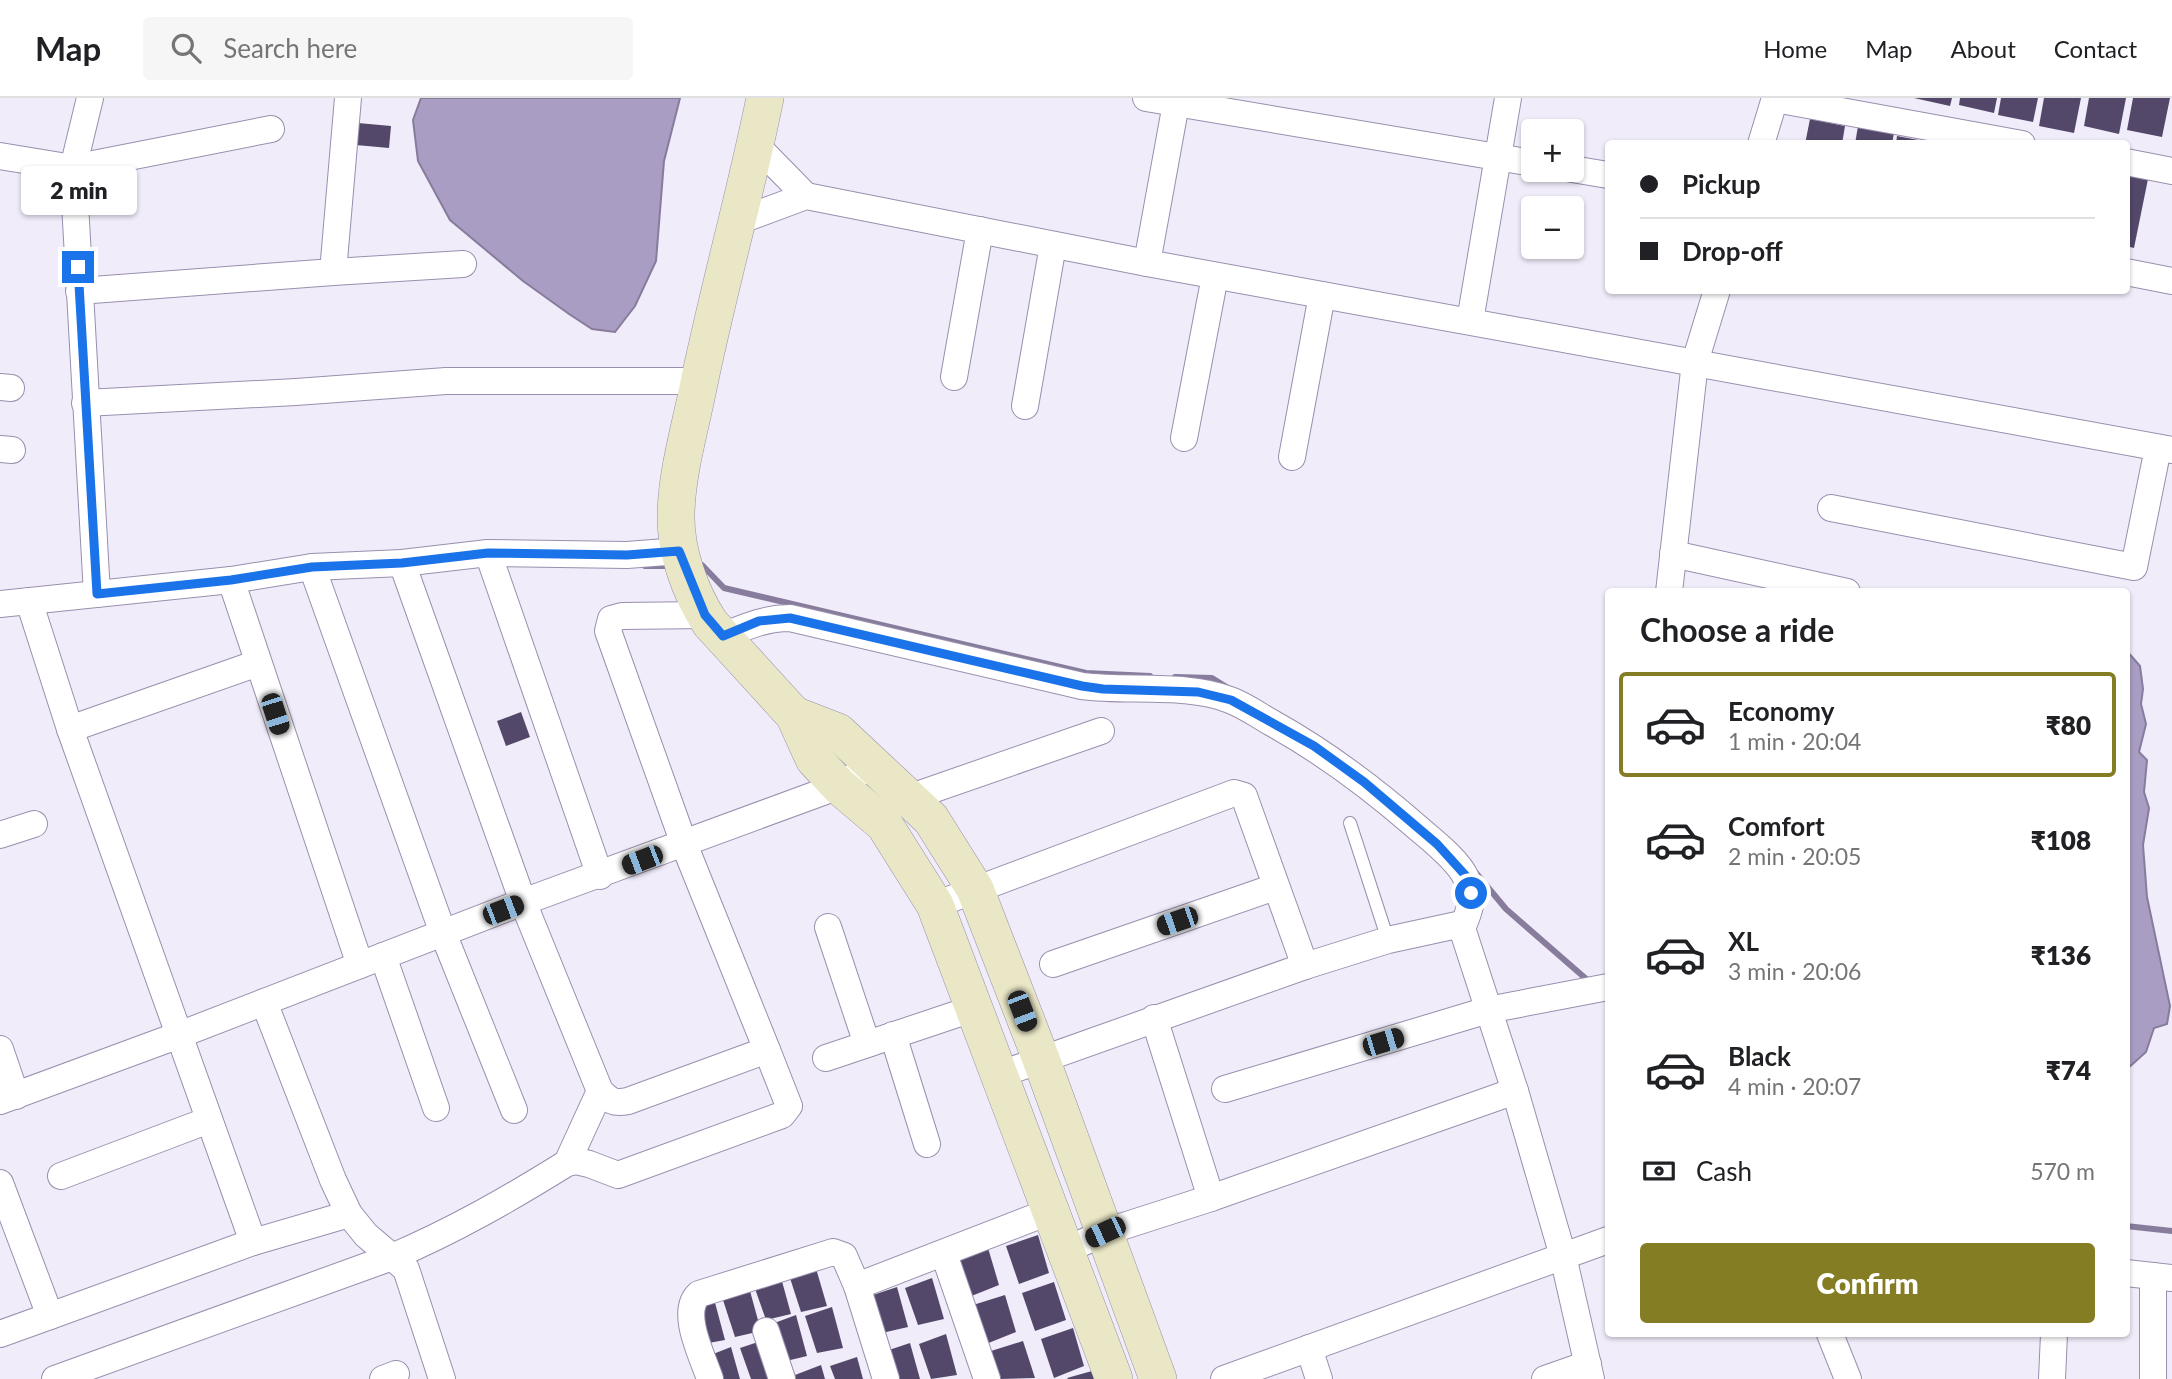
<!DOCTYPE html>
<html lang="en">
<head>
<meta charset="utf-8">
<style>
  :root { --surface:#fff; --page:#f6f6f6; --text:#202124; --muted:#757577; --line:#e0e0e0; --accent:#847d24 }
  body { margin:0; font-family:Lato,sans-serif; background:var(--page); color:var(--text); height:100vh; display:flex; flex-direction:column; font-size:26px; white-space:nowrap }
  * { box-sizing:border-box; margin:0 }
  p { font-size:23px; color:var(--muted) }
  .icon { flex:none; width:38px; height:38px; fill:none; stroke:currentColor; stroke-width:2; stroke-linecap:round; stroke-linejoin:round }
  .map { position:relative; flex:1; overflow:hidden }
  .sheet { position:absolute; left:1605px; top:490px; width:525px; height:749px; display:flex; flex-direction:column; background:var(--surface); border-radius:7px; box-shadow:0 2px 5px #0004 }
  .sheet>* { flex:none }
  .banner { position:absolute; left:1605px; top:42px; width:525px; height:154px; border-radius:7px; box-shadow:0 2px 5px #0004; display:grid; align-content:center; height:154px; padding:0 35px; background:var(--surface) }
  .tools { position:absolute; left:1521px; top:21px; display:grid; gap:14px }
  .tools a { display:grid; place-items:center; width:63px; height:63px; border-radius:7px; background:var(--surface); box-shadow:0 2px 5px #0004; font-size:35px }
  .end { position:absolute; width:32px; height:32px; margin:-16px; border:9px solid #1a73e8; background:#fff; box-shadow:0 0 0 4px #fff }
  .from { border-radius:50% }
  .bubble { position:absolute; height:49px; border-radius:7px; background:var(--surface); box-shadow:0 2px 5px #0004; font-size:23px; font-weight:800; line-height:49px; text-align:center }
  .car { position:absolute; width:21px; height:42px; margin:-21px -10px; border-radius:9px; box-shadow:0 0 5px 2px #0007; background:linear-gradient(#222 24%,#8ab4d8 0 40%,#222 0 76%,#8ab4d8 0 86%,#222 0) }
  .banner b { display:flex; align-items:center; gap:24px; height:66px; font-size:26px }
  .banner b+b { border-top:2px solid var(--line) }
  .banner i { width:18px; height:18px; background:var(--text) }
  ul { padding:0; list-style:none }
  li { display:flex; align-items:center; gap:21px; height:105px; margin:0 14px 10px; padding:0 21px; border:4px solid transparent; border-radius:7px }
  li div { flex:1 }
  li b { display:block; font-size:26px }
  li em { font-style:normal; font-weight:800 }
  li.on { border-color:var(--accent) }
  li>.icon { width:63px; height:63px; stroke-width:1.5 }
  h2 { padding:0 35px; font-size:32px; line-height:84px }
  .pay { display:flex; align-items:center; gap:18px; height:77px; padding:0 35px; font-size:26px }
  .pay p { margin-inline-start:auto }
  .button { display:flex; gap:14px; margin-top:auto; padding:14px 35px }
  .button a { flex:1; height:80px; border-radius:7px; background:var(--accent); color:#fff; font-size:28px; font-weight:800; line-height:80px; text-align:center }
  header { display:flex; align-items:center; gap:42px; box-sizing:border-box; height:98px; padding:0 35px; background:var(--surface); border-bottom:2px solid var(--line) }
  header strong { font-size:33px }
  nav { display:flex; gap:38px; margin-inline-start:auto; font-size:24px }
  .search { width:490px; height:63px; background:var(--page); display:flex; align-items:center; gap:18px; box-sizing:border-box; padding:0 24px; border-radius:7px; color:var(--muted); font-size:26px }
  .map>svg:first-child { display:block }
  .water { fill:#aa9dc4; stroke:#877c9c; stroke-width:2 }
  .lines { fill:none; stroke-linecap:round; stroke-linejoin:round }
  .stream { stroke:#877c9c; stroke-width:6 }
  .building { fill:#54486a }
  .lane-casing { stroke:#998fae; stroke-width:14 }
  .street-casing { stroke:#998fae; stroke-width:28 }
  .secondary-casing { stroke:#998fae; stroke-width:38 }
  .lane { stroke:#fff; stroke-width:12 }
  .street { stroke:#fff; stroke-width:26 }
  .secondary { stroke:#e9e7c6; stroke-width:37 }
  .route { stroke:#1a73e8; stroke-width:9 }
</style>
</head>
<body>
<header>
<strong>Map</strong>
<div class="search"><svg class="icon" aria-label="search" viewBox="0 0 24 24"><circle cx="10" cy="10" r="6"/><path d="M15 15l6 6"/></svg>Search here</div>
<nav><a>Home</a><a>Map</a><a>About</a><a>Contact</a></nav>
</header>
<div class="map">
<svg width="2172" height="1281" viewBox="0 0 2172 1281">
  <rect width="100%" height="100%" fill="#f0ecfa"/>
  <!-- water -->
  <g class="water">
    <path d="M 421,0 L 680,0 L 664,63 L 656,163 L 635,208 L 615,234 L 592,231 L 569,216 L 523,183 L 450,122 L 418,63 L 413,22 Z"/>
    <path d="M 2126,552 L 2140,568 L 2143,591 L 2141,606 L 2146,626 L 2139,654 L 2147,662 L 2144,694 L 2149,710 L 2143,747 L 2147,799 L 2170,908 L 2167,926 L 2154,930 L 2146,954 L 2126,972 Z"/>
  </g>
  <g class="lines">
    <!-- stream -->
    <g class="stream">
      <path d="M 697,467 L 702,467 L 724,490 L 1086,575 L 1150,578"/>
      <path d="M 645,468 L 673,468"/>
      <path d="M 1175,579 L 1212,580 L 1228,590"/>
      <path d="M 1476,775 L 1506,811 L 1592,886"/>
      <path d="M 2126,1128 L 2172,1133"/>
    </g>
  </g>
  <!-- building -->
  <g class="building">
    <path d="M 1914,0 L 1952,0 L 1950,8 Z"/>
    <path d="M 1960,0 L 1997,0 L 1994,15 L 1959,7 Z"/>
    <path d="M 2001,0 L 2038,0 L 2033,24 L 1998,17 Z"/>
    <path d="M 2044,0 L 2081,0 L 2074,35 L 2039,28 Z"/>
    <path d="M 2089,0 L 2126,0 L 2119,36 L 2084,28 Z"/>
    <path d="M 2133,0 L 2170,0 L 2162,39 L 2127,32 Z"/>
    <path d="M 1810,21 L 1845,28 L 1842,46 L 1805,46 Z"/>
    <path d="M 347,24 L 391,28 L 389,50 L 345,46 Z"/>
    <path d="M 1858,28 L 1894,35 L 1892,46 L 1855,46 Z"/>
    <path d="M 1897,38 L 1929,44 L 1928,46 L 1896,46 Z"/>
    <path d="M 2126,77 L 2148,81 L 2134,150 L 2126,148 Z"/>
    <path d="M 521,614 L 530,639 L 506,648 L 497,623 Z"/>
    <path d="M 1038,1137 L 1049,1175 L 1019,1186 L 1006,1148 Z"/>
    <path d="M 988,1150 L 999,1187 L 969,1199 L 956,1160 Z"/>
    <path d="M 815,1167 L 827,1208 L 801,1214 L 789,1177 Z"/>
    <path d="M 780,1176 L 791,1216 L 766,1222 L 753,1185 Z"/>
    <path d="M 932,1180 L 944,1221 L 918,1227 L 905,1190 Z"/>
    <path d="M 1054,1184 L 1066,1222 L 1035,1233 L 1022,1195 Z"/>
    <path d="M 897,1189 L 908,1229 L 882,1235 L 870,1198 Z"/>
    <path d="M 750,1193 L 761,1233 L 735,1239 L 723,1202 Z"/>
    <path d="M 1005,1197 L 1016,1234 L 986,1246 L 973,1207 Z"/>
    <path d="M 714,1201 L 725,1242 L 703,1246 L 691,1210 Z"/>
    <path d="M 832,1209 L 843,1250 L 817,1255 L 805,1218 Z"/>
    <path d="M 796,1217 L 807,1258 L 782,1264 L 769,1227 Z"/>
    <path d="M 1073,1230 L 1084,1268 L 1054,1280 L 1041,1241 Z"/>
    <path d="M 946,1236 L 957,1277 L 931,1281 L 919,1246 Z"/>
    <path d="M 767,1241 L 778,1281 L 751,1281 L 740,1250 Z"/>
    <path d="M 1023,1243 L 1035,1280 L 1000,1281 L 991,1253 Z"/>
    <path d="M 910,1245 L 920,1281 L 893,1281 L 883,1254 Z"/>
    <path d="M 731,1249 L 740,1281 L 715,1281 L 708,1258 Z"/>
    <path d="M 857,1259 L 863,1281 L 835,1281 L 830,1268 Z"/>
    <path d="M 821,1267 L 825,1281 L 796,1281 L 795,1277 Z"/>
    <path d="M 1092,1273 L 1095,1281 L 1068,1281 L 1067,1280 Z"/>
  </g>
  <g class="lines">
    <defs>
      <path id="lane" d="M 1350,725 L 1388,842"/>
      <g id="street">
        <path d="M 90,0 L 73,70 L 97,496"/>
        <path d="M 1146,0 L 1533,65"/>
        <path d="M 1775,1 L 2022,46"/>
        <path d="M 755,46 L 806,98"/>
        <path d="M 1761,46 L 1775,0"/>
        <path d="M 0,58 L 73,70 L 271,31"/>
        <path d="M 2126,64 L 2172,73"/>
        <path d="M 1572,71 L 1608,77"/>
        <path d="M 736,124 L 806,98 L 1147,165 L 2172,352"/>
        <path d="M 1147,165 L 1177,0"/>
        <path d="M 333,174 L 463,166"/>
        <path d="M 2126,174 L 2172,183"/>
        <path d="M 79,193 L 333,174 L 348,0"/>
        <path d="M 1470,223 L 1508,0"/>
        <path d="M 954,279 L 980,132"/>
        <path d="M 0,289 L 11,290"/>
        <path d="M 85,305 L 296,294 L 446,283 L 699,283"/>
        <path d="M 1025,308 L 1053,147"/>
        <path d="M 1184,340 L 1215,178"/>
        <path d="M 0,351 L 12,352"/>
        <path d="M 1292,359 L 1322,197"/>
        <path d="M 1831,410 L 2134,469 L 2158,350"/>
        <path d="M 488,455 L 600,778"/>
        <path d="M 1673,456 L 1847,494"/>
        <path d="M 402,465 L 523,804 L 600,993 C 610,1003 614,1006 628,1003 L 767,952 L 684,746 L 608,533 L 611,521 L 622,518 L 705,517"/>
        <path d="M 312,469 L 443,835 L 514,1012"/>
        <path d="M 231,482 L 360,867"/>
        <path d="M 1669,494 L 1695,264 L 1717,192"/>
        <path d="M 0,506 L 231,482 L 312,469 L 402,465 L 488,455 L 627,457 L 679,453"/>
        <path d="M 723,538 C 745,529 765,520 790,520 L 1082,588 C 1128,594 1188,585 1230,602 C 1244,607 1258,617 1272,625 C 1326,655 1371,689 1418,730 C 1432,742 1459,763 1466,780 C 1475,798 1470,813 1462,830"/>
        <path d="M 70,631 L 258,565"/>
        <path d="M 894,705 L 1101,633"/>
        <path d="M 0,737 L 34,726"/>
        <path d="M 935,807 L 1234,695 L 1244,698 L 1305,868"/>
        <path d="M 828,829 L 867,946"/>
        <path d="M 383,858 L 436,1010"/>
        <path d="M 1053,866 L 1275,789"/>
        <path d="M 264,904 L 333,1082 L 349,1116 L 366,1137 L 406,1171 L 442,1281"/>
        <path d="M 1154,920 L 1211,1100"/>
        <path d="M 893,937 L 927,1046"/>
        <path d="M 0,951 L 16,998"/>
        <path d="M 826,960 L 975,910"/>
        <path d="M 1001,976 L 1305,868 L 1388,842 L 1457,827 L 1462,830 L 1515,993 L 1563,1158 L 1591,1281"/>
        <path d="M 1225,991 L 1488,912 L 1608,889"/>
        <path d="M 0,1003 L 179,937 L 523,804 L 839,688 L 873,666"/>
        <path d="M 567,1065 L 600,993"/>
        <path d="M 61,1078 L 209,1022"/>
        <path d="M 0,1085 L 50,1218 L 253,1144 L 70,631 L 29,503"/>
        <path d="M 253,1144 L 349,1116"/>
        <path d="M 1067,1152 L 1105,1134 L 1211,1100 L 1515,993"/>
        <path d="M 944,1156 L 987,1281"/>
        <path d="M 2126,1175 L 2172,1180"/>
        <path d="M 766,1233 L 782,1281"/>
        <path d="M 0,1236 L 50,1218"/>
        <path d="M 1830,1236 L 1848,1281"/>
        <path d="M 1309,1250 L 1319,1281"/>
        <path d="M 55,1281 L 392,1159 C 455,1132 509,1101 567,1065 L 576,1063 L 589,1066 L 618,1077 L 782,1017 L 789,1008 L 767,952"/>
        <path d="M 383,1281 L 396,1276"/>
        <path d="M 710,1281 C 703,1259 679,1214 699,1196 L 833,1154 L 844,1158 L 857,1188"/>
        <path d="M 886,1281 L 857,1188 L 1051,1113"/>
        <path d="M 1224,1281 L 1608,1142"/>
        <path d="M 1545,1281 L 1588,1266"/>
        <path d="M 2052,1281 L 2054,1236"/>
        <path d="M 2153,1281 L 2153,1178"/>
      </g>
      <g id="secondary">
        <path d="M 765,0 C 745,99 717,196 697,295 C 689,334 677,375 676,415 C 675,453 690,494 710,525 L 794,617 L 814,661 L 839,688 L 884,726 L 935,807 L 1114,1281"/>
        <path d="M 794,617 L 838,634 L 931,721 L 975,791 L 1041,961 L 1158,1281"/>
      </g>
    </defs>
    <!-- lane casing -->
    <use href="#lane" class="lane-casing"/>
    <!-- street casing -->
    <use href="#street" class="street-casing"/>
    <!-- secondary casing -->
    <use href="#secondary" class="secondary-casing"/>
    <!-- lane -->
    <use href="#lane" class="lane"/>
    <!-- street -->
    <use href="#street" class="street"/>
    <!-- secondary -->
    <use href="#secondary" class="secondary"/>
  </g>
  <g class="lines">
    <!-- route -->
    <path class="route" d="M 78,169 L 97,496 L 231,482 L 312,469 L 402,465 L 488,455 L 627,457 L 679,453 L 705,517 L 723,538 L 759,523 L 790,520 L 1082,588 L 1103,591 L 1198,594 L 1231,602 L 1314,648 L 1364,684 L 1437,746 L 1466,778 L 1471,795"/>
  </g>
</svg>
<div class="tools">
<a>+</a>
<a>−</a>
</div>
<i class="end from" style="left:1471px;top:795px"></i>
<i class="end" style="left:78px;top:169px"></i>
<div class="bubble" style="left:21px;top:68px;width:116px">2 min</div>
<i class="car" style="left:275px;top:616px;rotate:162deg"></i>
<i class="car" style="left:642px;top:762px;rotate:249deg"></i>
<i class="car" style="left:503px;top:812px;rotate:69deg"></i>
<i class="car" style="left:1177px;top:823px;rotate:251deg"></i>
<i class="car" style="left:1022px;top:913px;rotate:159deg"></i>
<i class="car" style="left:1383px;top:944px;rotate:73deg"></i>
<i class="car" style="left:1105px;top:1134px;rotate:245deg"></i>
<div class="banner">
<b><i class="from"></i>Pickup</b>
<b><i></i>Drop-off</b>
</div>
<section class="sheet">
<h2>Choose a ride</h2>
<ul>
<li class="on"><svg class="icon" aria-label="car" viewBox="0 0 24 24"><path d="M5 17H2v-5l4-1 3-4h7l3 4 3 1v5h-3M9 17h6M6 11h13"/><circle cx="7" cy="17" r="2"/><circle cx="17" cy="17" r="2"/></svg><div><b>Economy</b><p>1 min · 20:04</p></div><em>₹80</em></li>
<li><svg class="icon" aria-label="car" viewBox="0 0 24 24"><path d="M5 17H2v-5l4-1 3-4h7l3 4 3 1v5h-3M9 17h6M6 11h13"/><circle cx="7" cy="17" r="2"/><circle cx="17" cy="17" r="2"/></svg><div><b>Comfort</b><p>2 min · 20:05</p></div><em>₹108</em></li>
<li><svg class="icon" aria-label="car" viewBox="0 0 24 24"><path d="M5 17H2v-5l4-1 3-4h7l3 4 3 1v5h-3M9 17h6M6 11h13"/><circle cx="7" cy="17" r="2"/><circle cx="17" cy="17" r="2"/></svg><div><b>XL</b><p>3 min · 20:06</p></div><em>₹136</em></li>
<li><svg class="icon" aria-label="car" viewBox="0 0 24 24"><path d="M5 17H2v-5l4-1 3-4h7l3 4 3 1v5h-3M9 17h6M6 11h13"/><circle cx="7" cy="17" r="2"/><circle cx="17" cy="17" r="2"/></svg><div><b>Black</b><p>4 min · 20:07</p></div><em>₹74</em></li>
</ul>
<div class="pay"><svg class="icon" aria-label="cash" viewBox="0 0 24 24"><path d="M3 7h18v10H3z"/><circle cx="12" cy="12" r="2"/></svg>Cash<p>570 m</p></div>
<div class="button"><a>Confirm</a></div>
</section>
</div>
</body>
</html>
